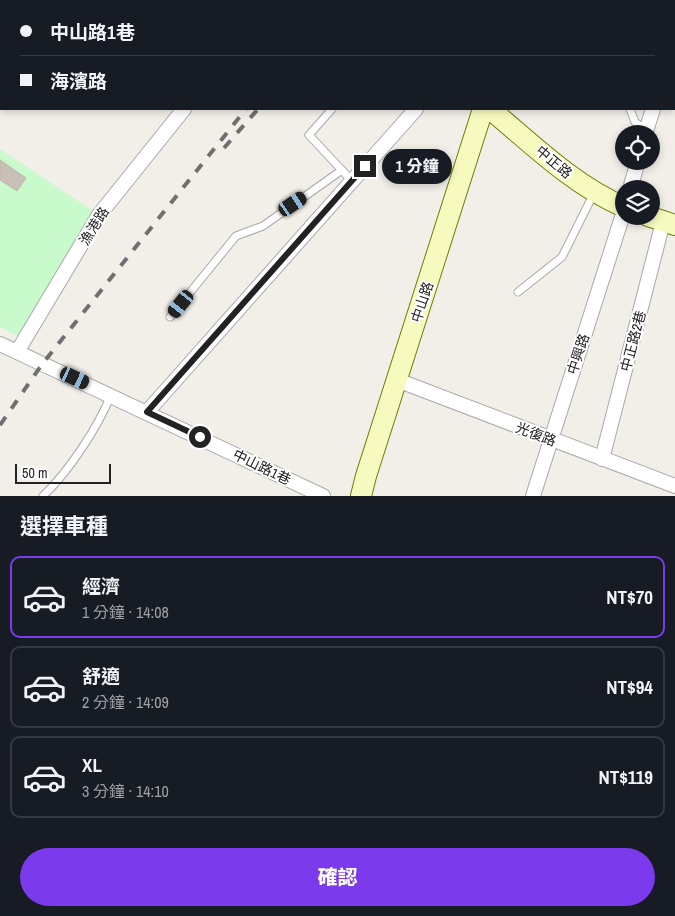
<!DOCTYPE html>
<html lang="zh-TW">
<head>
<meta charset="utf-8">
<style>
  :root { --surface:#171b24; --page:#20242c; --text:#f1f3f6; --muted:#9ea1a6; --line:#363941; --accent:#7c3aed }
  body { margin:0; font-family:"Archivo Narrow","Noto Sans TC",sans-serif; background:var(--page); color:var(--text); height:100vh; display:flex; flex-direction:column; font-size:19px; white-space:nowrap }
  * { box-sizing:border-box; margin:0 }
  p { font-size:16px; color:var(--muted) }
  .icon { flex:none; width:28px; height:28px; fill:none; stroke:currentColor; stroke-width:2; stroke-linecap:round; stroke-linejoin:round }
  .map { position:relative; height:496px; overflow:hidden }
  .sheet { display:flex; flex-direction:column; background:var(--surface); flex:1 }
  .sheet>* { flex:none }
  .hud { position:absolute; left:0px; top:0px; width:675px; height:110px; box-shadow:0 2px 8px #0003; display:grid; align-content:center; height:110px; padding:0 20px; background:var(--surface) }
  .controls { position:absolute; left:615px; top:125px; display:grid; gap:10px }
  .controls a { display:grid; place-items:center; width:45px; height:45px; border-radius:50%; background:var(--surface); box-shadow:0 2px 8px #0003; font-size:25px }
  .scale { position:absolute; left:15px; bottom:12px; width:96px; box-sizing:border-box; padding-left:5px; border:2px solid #222; border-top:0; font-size:14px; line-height:18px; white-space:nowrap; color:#222; -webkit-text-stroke:4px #fff; paint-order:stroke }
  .end { position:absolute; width:22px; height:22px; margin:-11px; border:6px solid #222; background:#fff; box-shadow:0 0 0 2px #fff }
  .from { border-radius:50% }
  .bubble { position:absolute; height:35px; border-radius:18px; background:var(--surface); box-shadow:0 2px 8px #0003; font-size:16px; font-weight:800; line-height:35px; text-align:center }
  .car { position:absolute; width:15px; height:30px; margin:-15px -8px; border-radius:6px; box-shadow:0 0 4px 1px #0007; background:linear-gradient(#222 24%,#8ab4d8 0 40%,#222 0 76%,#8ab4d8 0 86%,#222 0) }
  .hud b { display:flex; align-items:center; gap:18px; height:48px; font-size:19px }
  .hud b+b { border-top:1px solid var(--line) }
  .hud i { width:12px; height:12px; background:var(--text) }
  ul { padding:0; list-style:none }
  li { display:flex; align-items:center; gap:15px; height:82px; margin:0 10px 8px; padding:0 10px; border:2px solid var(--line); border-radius:10px }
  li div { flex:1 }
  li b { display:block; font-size:19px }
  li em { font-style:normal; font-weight:800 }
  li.on { border-color:var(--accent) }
  li>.icon { width:45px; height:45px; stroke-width:1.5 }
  h2 { padding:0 20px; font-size:22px; line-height:60px }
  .primary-button { display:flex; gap:10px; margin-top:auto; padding:10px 20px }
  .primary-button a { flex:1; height:58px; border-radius:30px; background:var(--accent); color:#fff; font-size:20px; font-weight:800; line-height:58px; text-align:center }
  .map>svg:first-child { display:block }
  .park { fill:#c8facc }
  .building { fill:#c7bfb8; stroke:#c4b6ab }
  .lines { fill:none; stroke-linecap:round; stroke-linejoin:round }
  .service-casing { stroke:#a9a9a9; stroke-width:9 }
  .minor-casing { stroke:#a9a9a9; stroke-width:16 }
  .tertiary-casing { stroke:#a9a9a9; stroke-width:20 }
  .secondary-casing { stroke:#707d05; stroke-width:22 }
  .service { stroke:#fff; stroke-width:7 }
  .minor { stroke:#fff; stroke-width:14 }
  .tertiary { stroke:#fff; stroke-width:18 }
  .secondary { stroke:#f7fabf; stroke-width:20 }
  .rail { stroke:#707070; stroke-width:4; stroke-dasharray:10 10; stroke-linecap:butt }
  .route { stroke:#222; stroke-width:6 }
  .labels { text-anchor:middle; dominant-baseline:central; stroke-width:4; stroke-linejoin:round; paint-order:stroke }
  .street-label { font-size:14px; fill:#222; stroke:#fff }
</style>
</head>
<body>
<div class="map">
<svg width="675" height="496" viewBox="0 0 675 496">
  <rect width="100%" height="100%" fill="#f2efe9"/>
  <!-- park -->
  <path class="park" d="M 0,149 L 96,213 L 18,336 L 0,327 Z"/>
  <!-- building -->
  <path class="building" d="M 0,160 L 26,178 L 17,191 L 0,180 Z"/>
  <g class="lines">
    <defs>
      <g id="service">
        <path d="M 606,0 L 606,1"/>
        <path d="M 332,109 L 309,135 L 352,181"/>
        <path d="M 630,109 L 635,122 L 646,130"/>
        <path d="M 518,292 L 562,257 L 594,193"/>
        <path d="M 170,317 L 236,236 L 263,226 L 342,170"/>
        <path d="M 43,496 C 69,471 97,429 111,395"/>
      </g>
      <g id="minor">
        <path d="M 271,1 L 273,0"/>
        <path d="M 674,46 L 675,42"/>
        <path d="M 645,134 L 653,109"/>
        <path d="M 630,189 L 638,161"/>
        <path d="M 0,344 L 323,496"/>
        <path d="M 17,352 L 99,215 L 184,109"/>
        <path d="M 397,380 L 675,486"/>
        <path d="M 147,412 L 416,109"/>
        <path d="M 602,459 L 663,222"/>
        <path d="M 533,496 L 624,211"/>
      </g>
      <path id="tertiary" d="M 559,1 L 559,0"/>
      <g id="secondary">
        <path d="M 490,109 C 532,144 573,185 624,207"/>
        <path d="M 648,216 L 675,225"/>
        <path d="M 361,496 L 366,476 L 483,109"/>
      </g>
    </defs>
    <!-- service casing -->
    <use href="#service" class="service-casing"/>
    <!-- minor casing -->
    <use href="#minor" class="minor-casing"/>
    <!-- tertiary casing -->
    <use href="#tertiary" class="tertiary-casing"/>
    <!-- secondary casing -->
    <use href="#secondary" class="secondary-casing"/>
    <!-- service -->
    <use href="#service" class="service"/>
    <!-- minor -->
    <use href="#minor" class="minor"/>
    <!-- tertiary -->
    <use href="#tertiary" class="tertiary"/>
    <!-- secondary -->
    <use href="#secondary" class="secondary"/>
    <!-- rail -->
    <g class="rail">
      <path d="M 322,1 L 323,0"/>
      <path d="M 352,1 L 353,0"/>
      <path d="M 224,148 L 258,109"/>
      <path d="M 0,425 L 43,363 L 246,109"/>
    </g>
  </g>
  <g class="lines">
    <!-- route -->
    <path class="route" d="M 200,437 L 147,412 L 365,166"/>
  </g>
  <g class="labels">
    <!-- street labels -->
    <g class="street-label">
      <text transform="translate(554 162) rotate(40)">中正路</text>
      <text transform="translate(94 226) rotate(-58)">漁港路</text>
      <text transform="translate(422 302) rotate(-72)">中山路</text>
      <text transform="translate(633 341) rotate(-75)">中正路2巷</text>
      <text transform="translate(578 354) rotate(-72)">中興路</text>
      <text transform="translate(536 434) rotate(21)">光復路</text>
      <text transform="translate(262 467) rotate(26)">中山路1巷</text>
    </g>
  </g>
</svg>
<div class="controls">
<a><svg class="icon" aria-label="locate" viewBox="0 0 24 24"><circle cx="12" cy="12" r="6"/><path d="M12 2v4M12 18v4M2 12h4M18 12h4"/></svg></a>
<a><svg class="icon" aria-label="layers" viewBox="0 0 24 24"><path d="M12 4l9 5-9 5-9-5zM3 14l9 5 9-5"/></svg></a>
</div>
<div class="scale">50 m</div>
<i class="end from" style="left:200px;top:437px"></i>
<i class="end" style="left:365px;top:166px"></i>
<div class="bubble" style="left:382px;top:149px;width:70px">1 分鐘</div>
<i class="car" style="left:293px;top:204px;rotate:56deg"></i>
<i class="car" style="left:181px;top:304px;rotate:219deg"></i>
<i class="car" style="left:75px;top:378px;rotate:115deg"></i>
<div class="hud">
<b><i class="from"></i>中山路1巷</b>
<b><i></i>海濱路</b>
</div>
</div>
<section class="sheet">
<h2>選擇車種</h2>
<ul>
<li class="on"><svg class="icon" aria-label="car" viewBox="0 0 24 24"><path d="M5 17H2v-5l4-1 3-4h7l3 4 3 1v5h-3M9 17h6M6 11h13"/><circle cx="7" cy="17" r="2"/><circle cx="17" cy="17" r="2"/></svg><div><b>經濟</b><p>1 分鐘 · 14:08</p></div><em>NT$70</em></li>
<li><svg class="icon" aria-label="car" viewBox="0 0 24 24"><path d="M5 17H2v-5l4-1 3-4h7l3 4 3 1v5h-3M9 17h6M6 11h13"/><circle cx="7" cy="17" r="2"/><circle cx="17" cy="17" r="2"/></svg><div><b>舒適</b><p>2 分鐘 · 14:09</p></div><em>NT$94</em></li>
<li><svg class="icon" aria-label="car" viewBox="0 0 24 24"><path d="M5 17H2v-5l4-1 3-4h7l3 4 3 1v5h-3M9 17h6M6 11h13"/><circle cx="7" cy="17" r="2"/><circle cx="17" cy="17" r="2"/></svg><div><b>XL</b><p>3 分鐘 · 14:10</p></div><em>NT$119</em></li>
</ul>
<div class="primary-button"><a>確認</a></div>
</section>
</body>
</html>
